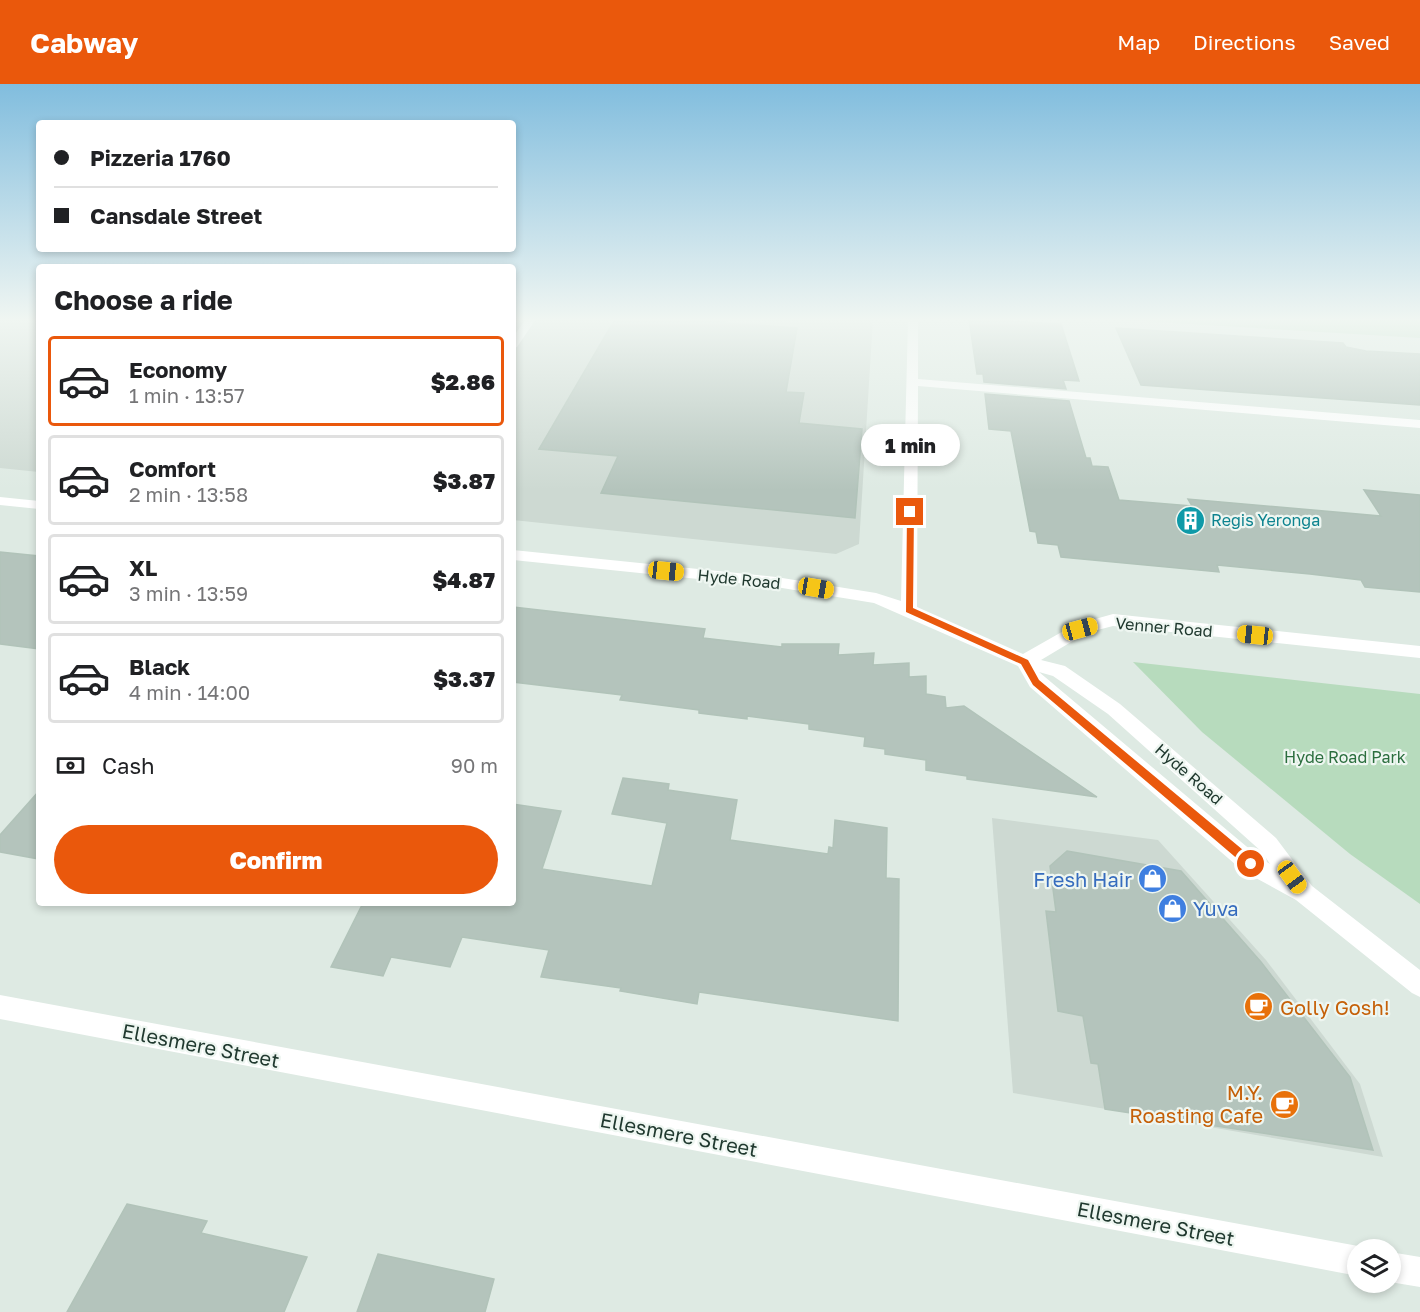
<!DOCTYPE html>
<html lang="en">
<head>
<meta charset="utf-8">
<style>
  :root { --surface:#fff; --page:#f6f6f6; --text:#202124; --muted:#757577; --line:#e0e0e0; --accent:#ea580c }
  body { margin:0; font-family:"Golos Text",sans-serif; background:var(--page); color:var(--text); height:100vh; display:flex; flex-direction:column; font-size:22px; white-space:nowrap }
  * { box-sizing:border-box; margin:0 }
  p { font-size:20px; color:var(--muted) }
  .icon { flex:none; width:33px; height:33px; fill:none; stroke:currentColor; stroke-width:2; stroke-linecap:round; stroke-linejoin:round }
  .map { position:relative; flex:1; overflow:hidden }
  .details { position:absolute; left:36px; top:180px; width:480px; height:642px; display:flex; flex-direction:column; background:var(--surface); border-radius:6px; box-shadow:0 3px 9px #0003 }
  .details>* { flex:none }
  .banner { position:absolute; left:36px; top:36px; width:480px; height:132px; border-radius:6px; box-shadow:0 3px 9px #0003; display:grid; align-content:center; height:132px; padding:0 18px; background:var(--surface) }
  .tools { position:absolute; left:1347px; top:1155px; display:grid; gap:12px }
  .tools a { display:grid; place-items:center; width:54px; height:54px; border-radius:50%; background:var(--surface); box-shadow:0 3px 9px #0003; font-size:30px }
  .end { position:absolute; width:27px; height:27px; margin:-14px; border:8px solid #ea580c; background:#fff; box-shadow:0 0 0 3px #fff }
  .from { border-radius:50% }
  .bubble { position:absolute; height:42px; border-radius:21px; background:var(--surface); box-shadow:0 3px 9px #0003; font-size:20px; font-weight:800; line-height:42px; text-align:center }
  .car { position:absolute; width:18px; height:36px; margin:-18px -9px; border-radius:8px; box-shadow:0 0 4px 2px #0007; background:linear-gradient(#f5c518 24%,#345 0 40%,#f5c518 0 76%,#345 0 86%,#f5c518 0) }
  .banner b { display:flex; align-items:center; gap:21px; height:57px; font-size:22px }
  .banner b+b { border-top:2px solid var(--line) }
  .banner i { width:15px; height:15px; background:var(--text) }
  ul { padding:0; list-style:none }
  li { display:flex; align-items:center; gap:18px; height:90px; margin:0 12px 9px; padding:0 6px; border:3px solid var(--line); border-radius:6px }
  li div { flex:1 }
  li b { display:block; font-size:22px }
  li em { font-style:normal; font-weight:800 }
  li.current { border-color:var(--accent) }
  li>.icon { width:54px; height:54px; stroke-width:1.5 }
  h2 { padding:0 18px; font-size:27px; line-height:72px }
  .pay { display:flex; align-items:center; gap:15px; height:66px; padding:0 18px; font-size:22px }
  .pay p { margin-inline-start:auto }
  .primary-button { display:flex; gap:12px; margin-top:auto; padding:12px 18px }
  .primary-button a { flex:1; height:69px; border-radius:36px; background:var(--accent); color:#fff; font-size:24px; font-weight:800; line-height:69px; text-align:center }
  header { display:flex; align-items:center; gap:36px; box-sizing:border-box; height:84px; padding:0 30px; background:var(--accent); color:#fff }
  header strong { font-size:28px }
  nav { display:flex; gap:33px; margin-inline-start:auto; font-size:21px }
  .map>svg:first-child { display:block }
  .built { fill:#cdd9d2 }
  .green { fill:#b7dbbd }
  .building { fill:#b4c4bc; stroke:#b1c3b9; stroke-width:1.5 }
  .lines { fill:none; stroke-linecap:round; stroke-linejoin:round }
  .minor { fill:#fff; fill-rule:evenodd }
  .route { fill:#ea580c }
  .labels { text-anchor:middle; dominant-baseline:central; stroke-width:4.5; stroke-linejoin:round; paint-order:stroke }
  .culture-label { font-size:16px; fill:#0d838f; stroke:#eef6f1; text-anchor:start }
  .street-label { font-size:16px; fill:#20392f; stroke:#eef6f1 }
  .park-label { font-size:16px; fill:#2b6e3e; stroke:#eef6f1 }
  .near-shop-label { font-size:20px; fill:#366cbe; stroke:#eef6f1; text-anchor:end }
  .near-food-label { font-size:20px; fill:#c56008; stroke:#eef6f1; text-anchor:start }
  .near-street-label { font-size:20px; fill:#20392f; stroke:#eef6f1 }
</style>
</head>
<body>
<header>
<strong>Cabway</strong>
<nav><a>Map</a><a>Directions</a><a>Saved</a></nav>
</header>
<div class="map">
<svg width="1420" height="1228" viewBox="0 0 1420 1228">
  <rect width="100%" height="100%" fill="#deeae3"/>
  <!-- built -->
  <g class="built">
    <path d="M 0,235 L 39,235 L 39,388 L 0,384 Z"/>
    <path d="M 513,235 L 873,235 L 859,460 L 836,470 L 513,436 Z"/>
    <path d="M 992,734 L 1158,756 L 1266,876 L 1360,1000 L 1383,1073 L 1013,1009 Z"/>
  </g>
  <!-- green -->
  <g class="green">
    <path d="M 1107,235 L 1420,235 L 1420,254 Z"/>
    <path d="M 1133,578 L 1420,610 L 1420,820 L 1350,770 L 1202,648 Z"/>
  </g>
  <!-- building -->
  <g class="building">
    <path d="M 615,235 L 725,235 L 724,239 L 797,244 L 786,308 L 804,309 L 799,339 L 862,345 L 855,434 L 601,409 L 618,372 L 539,365 Z"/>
    <path d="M 969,235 L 1061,240 L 1079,297 L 1063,296 L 1066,305 L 984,298 L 983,290 L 977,290 Z"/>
    <path d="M 1116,244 L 1343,259 L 1346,263 L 1366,267 L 1420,270 L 1420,321 L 1141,301 Z"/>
    <path d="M 985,310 L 1069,317 L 1086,374 L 1090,374 L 1092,382 L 1108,383 L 1119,416 L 1192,422 L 1188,415 L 1381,432 L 1364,406 L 1420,411 L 1420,508 L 1365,503 L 1361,496 L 1310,490 L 1217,481 L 1219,488 L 1061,473 L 1058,461 L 1038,459 L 1036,448 L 1030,447 L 1011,347 L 989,345 Z"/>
    <path d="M 0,468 L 39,472 L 39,565 L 0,560 Z"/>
    <path d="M 513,523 L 705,545 L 703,554 L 782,563 L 782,560 L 839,560 L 838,571 L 874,569 L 873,581 L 909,579 L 909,593 L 926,592 L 926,610 L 945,613 L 946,624 L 964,622 L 1097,713 L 967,695 L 967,692 L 926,686 L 926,676 L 885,670 L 885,665 L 864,662 L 865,653 L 809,645 L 809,640 L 747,632 L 747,635 L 699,629 L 699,626 L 620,616 L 622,611 L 513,598 Z"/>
    <path d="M 623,694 L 669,700 L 668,706 L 737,716 L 730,756 L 828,770 L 829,763 L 833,764 L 835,736 L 887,744 L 886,794 L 899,795 L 898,937 L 699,908 L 697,920 L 620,907 L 621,904 L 541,893 L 549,866 L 462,853 L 450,883 L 391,873 L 383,892 L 331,883 L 363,819 L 513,819 L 513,720 L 561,727 L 542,785 L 652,802 L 667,739 L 612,730 Z"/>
    <path d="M 39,707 L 39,775 L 0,768 L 0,751 Z"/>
    <path d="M 1067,767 L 1181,787 L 1261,878 L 1350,993 L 1373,1066 L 1105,1025 L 1098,980 L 1091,979 L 1083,932 L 1058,927 L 1046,827 L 1056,828 L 1050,782 Z"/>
    <path d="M 127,1120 L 207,1137 L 201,1149 L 307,1173 L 284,1228 L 67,1228 Z"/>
    <path d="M 378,1170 L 494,1195 L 485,1228 L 357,1228 Z"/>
  </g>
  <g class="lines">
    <!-- minor -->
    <g class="minor">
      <path d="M 526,235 L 536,235 L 517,263 L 513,264 L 513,253 Z"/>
      <path d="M 908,235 L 918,235 L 918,295 L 1420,336 L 1420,344 L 918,302 L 917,523 L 1023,570 L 1074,541 L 1113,530 L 1420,562 L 1420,574 L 1113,542 L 1086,549 L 1041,576 L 1065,582 L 1120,620 L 1276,754 L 1312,802 L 1420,886 L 1420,913 L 1412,909 L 1296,816 L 1243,787 L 1030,603 L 1018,582 L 874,519 L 776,503 L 513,476 L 513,466 L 776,493 L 876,509 L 901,517 ZM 1039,588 L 1053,592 L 1108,630 L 1262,768 L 1270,780 L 1259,773 Z"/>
      <path d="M 0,413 L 39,417 L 39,425 L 0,421 Z"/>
      <path d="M 0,911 L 1358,1162 L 1366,1166 L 1358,1166 L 1358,1192 L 0,935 Z"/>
      <path d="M 1390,1168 L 1420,1173 L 1420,1203 L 1390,1198 Z"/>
    </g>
  </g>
  <!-- sky -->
  <linearGradient id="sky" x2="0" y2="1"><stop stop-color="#81bdde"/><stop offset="0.58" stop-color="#f0f6f2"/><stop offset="1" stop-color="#f0f6f2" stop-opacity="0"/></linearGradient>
  <rect width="1420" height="406" fill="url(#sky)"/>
  <!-- route -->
  <path class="route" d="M 910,426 L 914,428 L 913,524 L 1028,576 L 1039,596 L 1255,776 L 1255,783 L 1247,783 L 1033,601 L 1021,580 L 906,528 L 907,428 Z"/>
  <!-- icons -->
  <defs>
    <symbol id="building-disc" viewBox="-11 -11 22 22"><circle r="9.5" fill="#0f9aa8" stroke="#eef6f1"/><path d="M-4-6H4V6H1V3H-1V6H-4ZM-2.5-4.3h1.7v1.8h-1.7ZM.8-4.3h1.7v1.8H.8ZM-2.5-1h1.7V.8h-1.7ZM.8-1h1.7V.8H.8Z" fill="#fff"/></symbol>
    <symbol id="shop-disc" viewBox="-11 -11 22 22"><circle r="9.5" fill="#3f7fe0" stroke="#eef6f1"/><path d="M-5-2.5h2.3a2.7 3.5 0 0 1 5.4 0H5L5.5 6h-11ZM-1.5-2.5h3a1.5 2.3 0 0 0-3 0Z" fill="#fff"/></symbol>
    <symbol id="cafe-disc" viewBox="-11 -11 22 22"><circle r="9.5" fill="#e8710a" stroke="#eef6f1"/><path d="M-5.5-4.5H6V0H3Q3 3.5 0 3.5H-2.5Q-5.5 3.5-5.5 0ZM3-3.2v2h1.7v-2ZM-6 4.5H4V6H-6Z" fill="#fff"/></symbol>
  </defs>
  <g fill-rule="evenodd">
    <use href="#building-disc" x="1174" y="420" width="33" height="33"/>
    <use href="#shop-disc" x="1136" y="778" width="33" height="33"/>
    <use href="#shop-disc" x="1156" y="808" width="33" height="33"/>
    <use href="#cafe-disc" x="1242" y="906" width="33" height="33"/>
    <use href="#cafe-disc" x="1268" y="1004" width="33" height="33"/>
  </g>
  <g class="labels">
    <!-- culture labels -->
    <g class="culture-label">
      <text x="1211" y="436">Regis Yeronga</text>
    </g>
    <!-- street labels -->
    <g class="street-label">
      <text transform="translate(739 495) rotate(6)">Hyde Road</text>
      <text transform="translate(1164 543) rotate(5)">Venner Road</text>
      <text transform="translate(1189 690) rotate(41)">Hyde Road</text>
    </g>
    <!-- park labels -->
    <g class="park-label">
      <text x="1345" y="673">Hyde Road Park</text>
    </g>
    <!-- near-shop labels -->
    <g class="near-shop-label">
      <text x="1132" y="795">Fresh Hair</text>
      <text x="1193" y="824" text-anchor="start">Yuva</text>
    </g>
    <!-- near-food labels -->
    <g class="near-food-label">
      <text x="1280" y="923">Golly Gosh!</text>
      <text x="1263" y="1008" text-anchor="end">M.Y.<tspan x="1263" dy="23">Roasting Cafe</tspan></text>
    </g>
    <!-- near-street labels -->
    <g class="near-street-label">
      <text transform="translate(201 961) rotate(11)">Ellesmere Street</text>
      <text transform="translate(679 1050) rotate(11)">Ellesmere Street</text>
      <text transform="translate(1156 1139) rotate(11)">Ellesmere Street</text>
    </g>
  </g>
</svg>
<div class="tools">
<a><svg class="icon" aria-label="layers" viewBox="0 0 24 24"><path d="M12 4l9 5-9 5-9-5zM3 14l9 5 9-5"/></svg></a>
</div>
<i class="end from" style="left:1251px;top:780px"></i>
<i class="end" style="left:910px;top:428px"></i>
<div class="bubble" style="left:861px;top:340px;width:99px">1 min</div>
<i class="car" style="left:666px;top:487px;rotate:96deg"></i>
<i class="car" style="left:816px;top:504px;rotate:100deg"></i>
<i class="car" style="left:1080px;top:545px;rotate:75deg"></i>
<i class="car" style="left:1255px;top:551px;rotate:276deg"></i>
<i class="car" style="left:1292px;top:793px;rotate:144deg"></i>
<div class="banner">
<b><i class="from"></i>Pizzeria 1760</b>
<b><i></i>Cansdale Street</b>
</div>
<section class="details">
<h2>Choose a ride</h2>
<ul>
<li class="current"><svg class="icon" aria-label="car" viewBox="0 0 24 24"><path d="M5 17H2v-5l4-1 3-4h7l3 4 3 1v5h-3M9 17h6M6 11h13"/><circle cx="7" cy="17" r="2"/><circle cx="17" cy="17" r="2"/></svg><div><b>Economy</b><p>1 min · 13:57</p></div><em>$2.86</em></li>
<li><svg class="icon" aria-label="car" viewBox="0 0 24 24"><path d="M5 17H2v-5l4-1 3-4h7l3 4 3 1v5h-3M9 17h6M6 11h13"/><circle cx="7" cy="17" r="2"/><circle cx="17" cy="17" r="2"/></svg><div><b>Comfort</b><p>2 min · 13:58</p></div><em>$3.87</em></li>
<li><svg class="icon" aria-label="car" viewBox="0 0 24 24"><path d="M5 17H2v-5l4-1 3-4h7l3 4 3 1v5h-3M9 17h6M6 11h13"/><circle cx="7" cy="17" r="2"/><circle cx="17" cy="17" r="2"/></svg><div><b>XL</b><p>3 min · 13:59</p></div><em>$4.87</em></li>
<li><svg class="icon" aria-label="car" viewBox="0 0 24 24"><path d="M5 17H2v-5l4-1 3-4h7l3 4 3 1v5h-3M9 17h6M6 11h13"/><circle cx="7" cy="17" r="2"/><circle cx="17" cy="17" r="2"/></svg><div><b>Black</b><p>4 min · 14:00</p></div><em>$3.37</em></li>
</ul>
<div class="pay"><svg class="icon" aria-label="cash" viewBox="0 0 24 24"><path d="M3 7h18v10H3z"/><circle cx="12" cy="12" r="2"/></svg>Cash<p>90 m</p></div>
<div class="primary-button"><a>Confirm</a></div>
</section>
</div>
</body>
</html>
